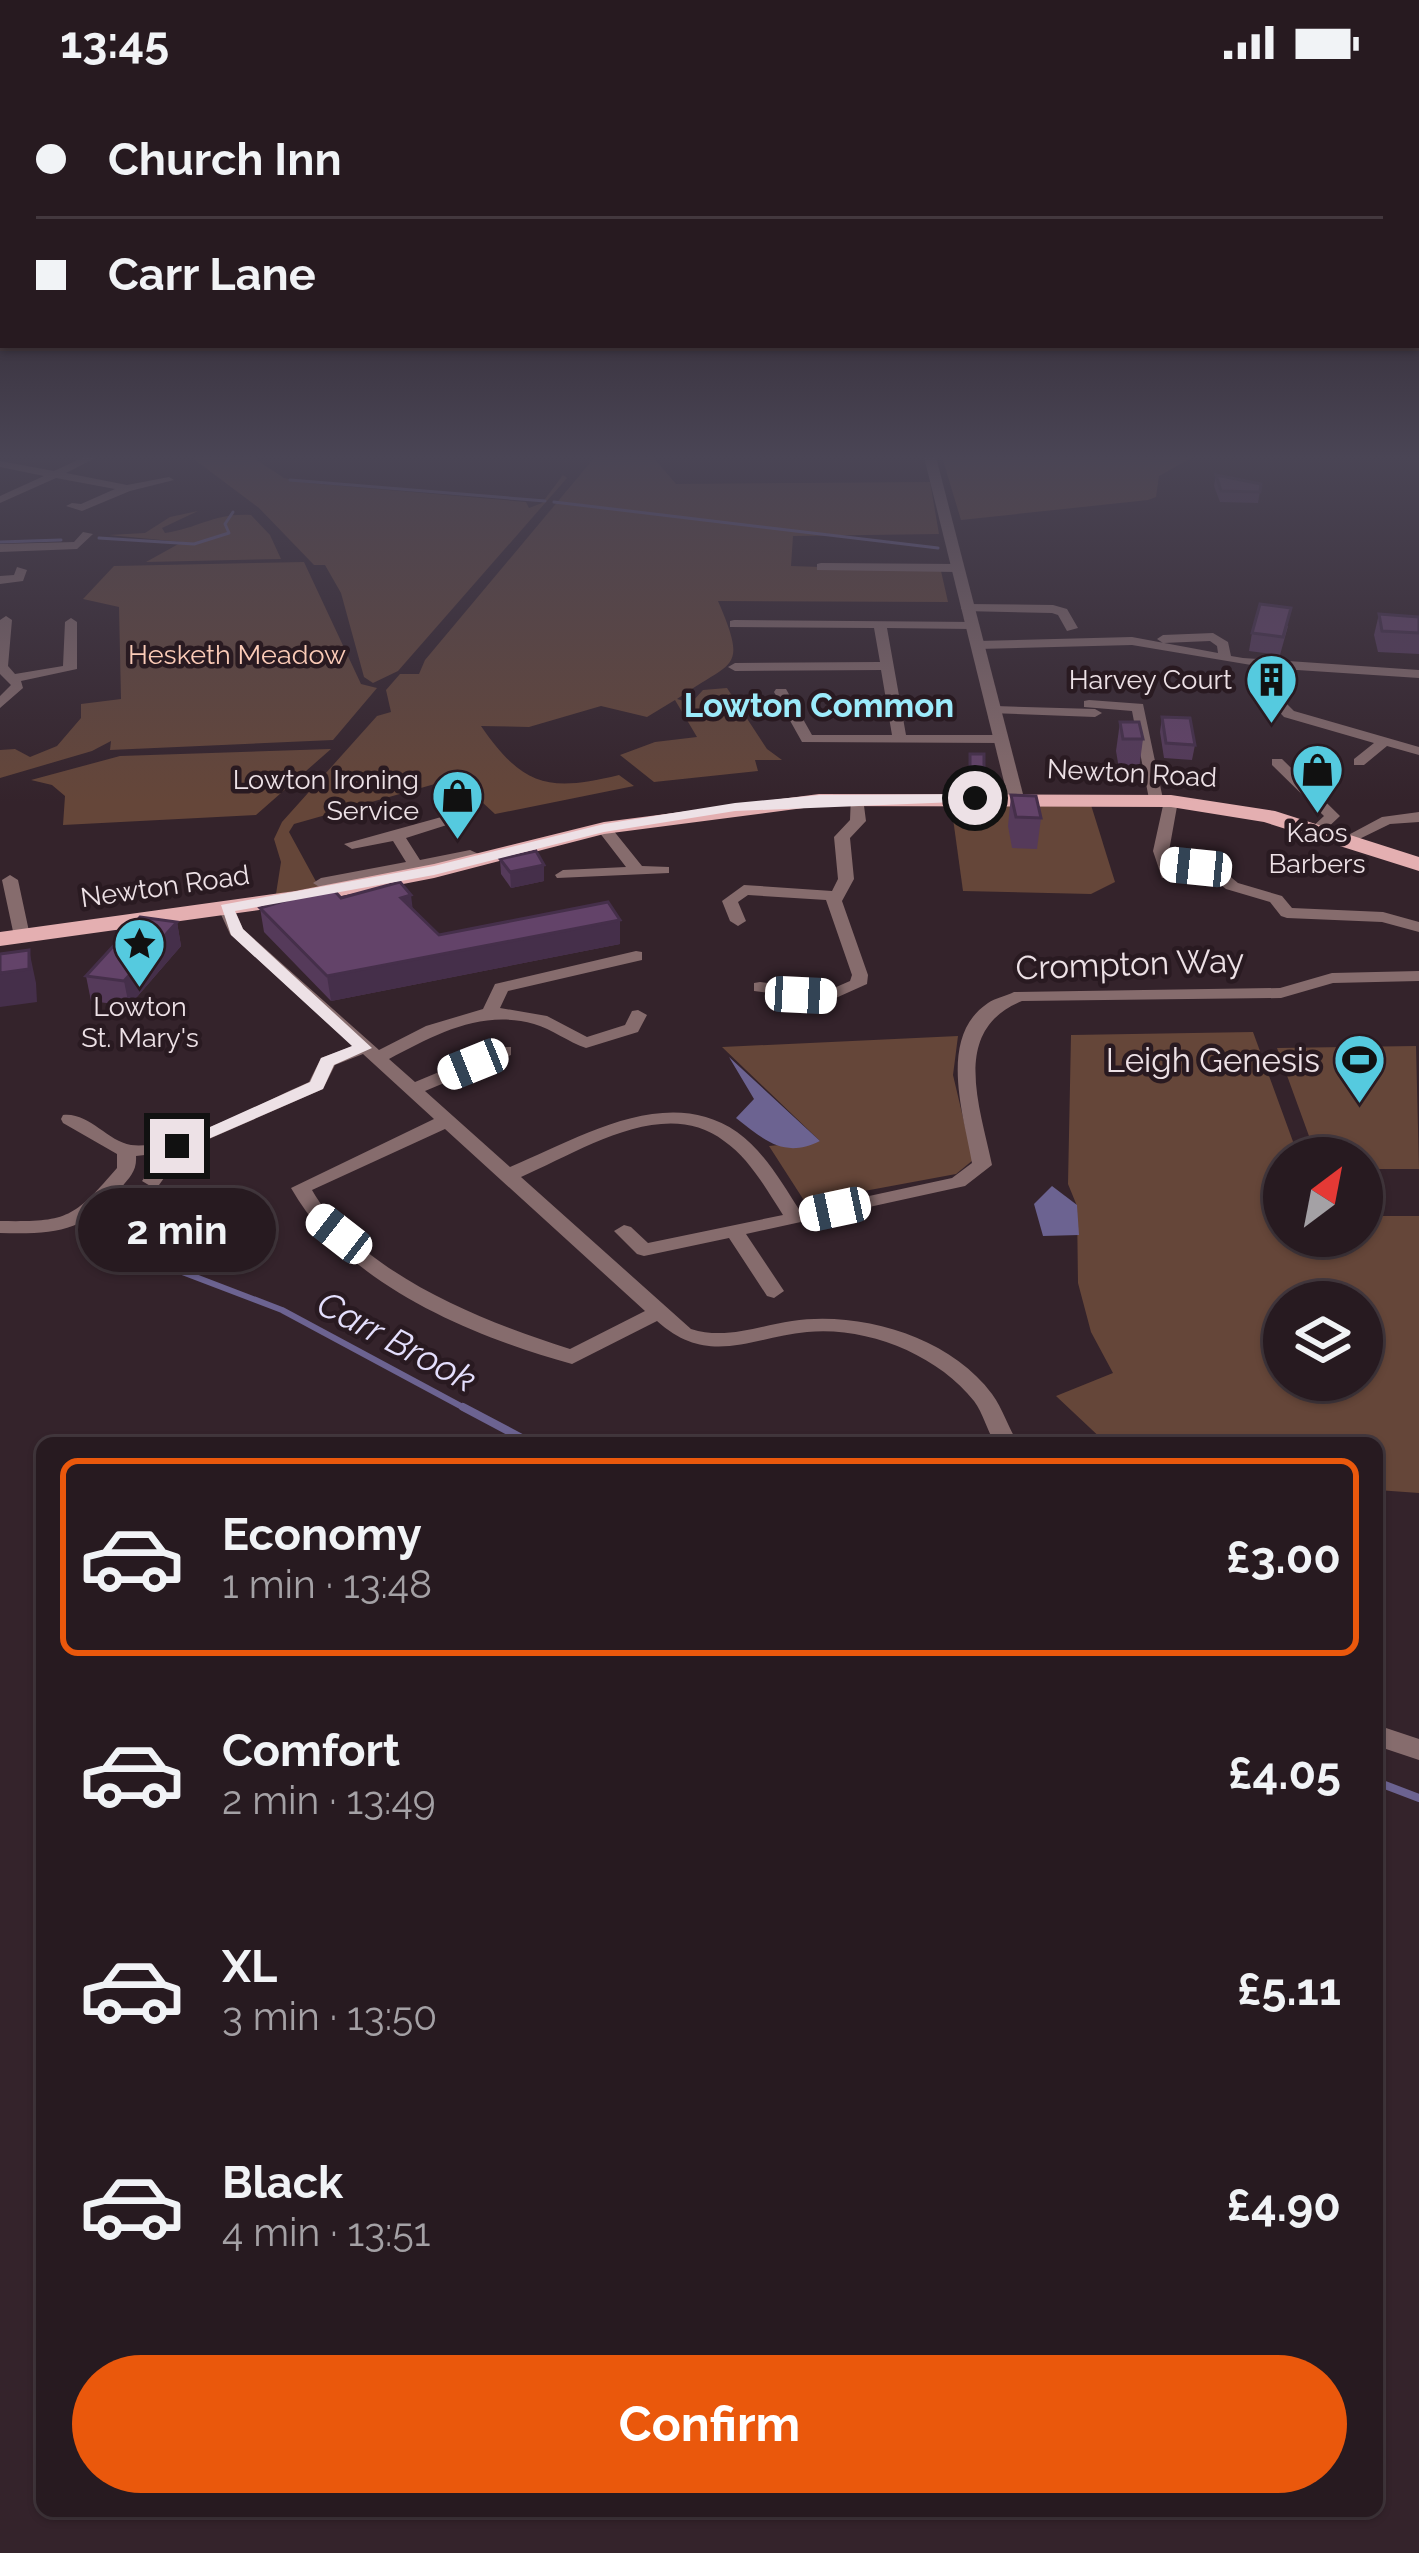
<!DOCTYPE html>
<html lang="en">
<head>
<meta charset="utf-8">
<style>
  :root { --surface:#271a20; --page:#2f2329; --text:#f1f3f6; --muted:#a4a1a5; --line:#43383e; --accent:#ea580c }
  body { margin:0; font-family:Raleway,sans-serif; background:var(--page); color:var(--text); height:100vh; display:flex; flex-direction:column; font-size:45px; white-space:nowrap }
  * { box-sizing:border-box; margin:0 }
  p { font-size:39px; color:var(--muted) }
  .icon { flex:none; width:66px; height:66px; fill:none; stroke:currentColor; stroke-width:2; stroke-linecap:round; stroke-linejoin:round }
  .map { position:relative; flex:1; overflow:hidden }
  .drawer { position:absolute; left:36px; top:1353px; width:1347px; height:1080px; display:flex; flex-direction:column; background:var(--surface); border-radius:18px; box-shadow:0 3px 9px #0004,0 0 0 3px var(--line) }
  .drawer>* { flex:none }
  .top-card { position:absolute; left:0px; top:0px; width:1419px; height:264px; box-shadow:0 3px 9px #0004,0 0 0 3px var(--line); display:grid; align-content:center; height:264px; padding:0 36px; background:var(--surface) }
  .needle { width:78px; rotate:32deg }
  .fabs { position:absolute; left:1263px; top:1053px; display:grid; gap:24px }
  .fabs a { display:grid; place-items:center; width:120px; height:120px; border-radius:50%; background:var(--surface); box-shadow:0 3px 9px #0004,0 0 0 3px var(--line); font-size:60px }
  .end { position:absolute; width:54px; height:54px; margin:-27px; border:15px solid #ede1e6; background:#111; box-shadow:0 0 0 6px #111 }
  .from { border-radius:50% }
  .bubble { position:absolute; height:84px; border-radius:42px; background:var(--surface); box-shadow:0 3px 9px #0004,0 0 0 3px var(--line); font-size:39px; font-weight:700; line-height:84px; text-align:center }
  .car { position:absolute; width:36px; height:72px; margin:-36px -18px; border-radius:15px; box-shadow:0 0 9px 3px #0007; background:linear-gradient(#fff 24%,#345 0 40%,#fff 0 76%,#345 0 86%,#fff 0) }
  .top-card b { display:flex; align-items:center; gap:42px; height:114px; font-size:45px }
  .top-card b+b { border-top:3px solid var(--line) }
  .top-card i { width:30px; height:30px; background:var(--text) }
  ul { padding:21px 0 0; list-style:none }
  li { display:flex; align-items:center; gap:36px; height:198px; margin:0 24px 18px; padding:0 12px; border:6px solid transparent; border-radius:18px }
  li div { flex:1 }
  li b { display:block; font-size:45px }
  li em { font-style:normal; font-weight:700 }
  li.selected { border-color:var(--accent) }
  li>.icon { width:108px; height:108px; stroke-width:1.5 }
  .cta { display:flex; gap:24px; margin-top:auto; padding:24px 36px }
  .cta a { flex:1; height:138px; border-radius:72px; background:var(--accent); color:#fff; font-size:48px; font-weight:700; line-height:138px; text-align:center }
  .status { display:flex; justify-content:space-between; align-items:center; height:84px; padding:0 60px; background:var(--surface); direction:ltr }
  .status svg { height:33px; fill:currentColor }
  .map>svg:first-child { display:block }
  .green { fill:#654639; fill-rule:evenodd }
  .water { fill:#6c6391 }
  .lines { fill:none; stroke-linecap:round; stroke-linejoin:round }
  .stream-far2 { stroke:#6c6391; stroke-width:3 }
  .stream-far1 { stroke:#6c6391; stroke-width:6 }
  .stream { stroke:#6c6391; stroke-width:8 }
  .minor { fill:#866c6d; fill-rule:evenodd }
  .tertiary { fill:#866c6d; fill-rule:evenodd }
  .primary { fill:#e4afb1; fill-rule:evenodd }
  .wall { fill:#553a5a }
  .shaded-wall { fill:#452f4a }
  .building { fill:#634369; stroke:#452f4a; stroke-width:3 }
  .route { fill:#ede1e6 }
  .labels { text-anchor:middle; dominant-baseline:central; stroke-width:9; stroke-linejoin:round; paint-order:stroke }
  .far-park-label { font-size:27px; fill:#fbcbb7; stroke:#291a21 }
  .far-poi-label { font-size:27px; fill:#ede1e6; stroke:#291a21; text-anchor:end }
  .far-street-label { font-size:27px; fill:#ede1e6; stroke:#291a21 }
  .far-quarter-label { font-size:33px; font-weight:bold; fill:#9cebfb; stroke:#291a21 }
  .street-label { font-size:33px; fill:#ede1e6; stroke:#291a21 }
  .poi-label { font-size:33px; fill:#ede1e6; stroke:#291a21; text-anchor:end }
  .water-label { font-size:36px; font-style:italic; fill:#e4dffd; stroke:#291a21 }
</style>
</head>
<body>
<div class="status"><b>13:45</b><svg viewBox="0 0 49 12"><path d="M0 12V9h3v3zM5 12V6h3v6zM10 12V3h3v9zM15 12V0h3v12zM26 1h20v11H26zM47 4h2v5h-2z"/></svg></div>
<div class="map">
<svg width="1419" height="2469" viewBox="0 0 1419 2469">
  <rect width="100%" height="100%" fill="#34232b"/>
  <!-- green -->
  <g class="green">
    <path d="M 191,373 L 252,373 L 284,394 L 307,399 L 526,418 L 529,424 L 542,419 L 563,391 L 567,394 L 398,587 L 373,599 L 364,593 L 341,509 L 325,481 L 314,481 L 259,424 Z"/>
    <path d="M 595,373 L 653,373 L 676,400 L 930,398 L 939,450 L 793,452 L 791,482 L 941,487 L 948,518 L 718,517 C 749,589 732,575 677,615 L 691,619 L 703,606 L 727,604 L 767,665 L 782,676 L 755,676 L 758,687 L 654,698 L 620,671 L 655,658 L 697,653 L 675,616 L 647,633 L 601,622 L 529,643 L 481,642 C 523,703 549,708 619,691 L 634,702 L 495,730 L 456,694 L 294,740 L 289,748 L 319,803 L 276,810 L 281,778 L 274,755 L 282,738 L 377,632 L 391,628 L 386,606 L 400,590 L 419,590 L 425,576 Z"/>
    <path d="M 942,373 L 1193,373 L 1159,392 L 1156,413 L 1148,416 L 961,436 Z"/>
    <path d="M 198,427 L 162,444 L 165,449 C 200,444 213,429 251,431 L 270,451 L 281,475 L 146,478 L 182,458 L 109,451 L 145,449 L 170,433 Z"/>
    <path d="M 304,478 L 361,600 L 377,604 L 333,656 L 110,666 L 111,657 L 92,667 L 0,694 L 0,666 L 15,665 L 30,673 L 57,662 L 81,634 L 81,620 L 121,615 L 119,523 L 83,515 L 114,482 Z"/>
    <path d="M 331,665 L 256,731 L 63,741 L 65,712 L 52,701 L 31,696 L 120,672 Z"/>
    <path d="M 951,720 L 1091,721 L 1115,798 L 1091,810 L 963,807 Z"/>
    <path d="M 1253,948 L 1299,1074 L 1284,1074 L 1284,1152 L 1362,1152 L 1362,1132 L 1419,1132 L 1419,1409 L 1377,1406 L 1377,1359 L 1106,1359 L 1056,1312 L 1113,1289 L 1091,1248 L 1078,1199 L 1077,1122 L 1068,1100 L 1071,951 ZM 1284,1218 L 1362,1218 L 1362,1296 L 1284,1296 Z"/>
    <path d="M 958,952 L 953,991 L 973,1076 L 956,1090 L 805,1118 L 769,1062 L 820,1057 L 722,963 Z"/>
    <path d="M 1416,962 L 1419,1085 L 1362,1085 L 1362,1074 L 1317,1074 L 1277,964 Z"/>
  </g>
  <!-- water -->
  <g class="water">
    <path d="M 729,973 L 820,1057 C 784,1075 764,1056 736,1034 L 754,1015 Z"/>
    <path d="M 1052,1102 L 1077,1121 L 1079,1151 L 1043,1152 L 1034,1120 Z"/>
  </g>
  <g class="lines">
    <!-- stream-far2 -->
    <g class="stream-far2">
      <path d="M 290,396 L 545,417"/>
      <path d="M 554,418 L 938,464"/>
      <path d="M 99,454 L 194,460 L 229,449 L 225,440 L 233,428"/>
      <path d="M 0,458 L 61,456"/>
    </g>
    <!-- stream-far1 -->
    <path class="stream-far1" d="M 101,1157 L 282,1226 L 468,1326"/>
    <!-- stream -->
    <g class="stream">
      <path d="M 463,1323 L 531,1359"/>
      <path d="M 1377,1698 L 1419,1714"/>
    </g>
    <!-- minor -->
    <g class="minor">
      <path d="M 84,373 L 97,373 L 66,389 L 127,401 L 169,393 L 174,396 L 130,407 L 82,427 L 66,422 L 72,419 L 81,420 L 115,405 L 56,394 L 0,419 L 0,412 L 44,392 L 0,383 L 0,377 L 54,387 Z"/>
      <path d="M 83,448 L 93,450 L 77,465 L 0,468 L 0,460 L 74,458 Z"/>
      <path d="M 821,479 L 957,480 L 963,484 L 957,488 L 817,486 L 817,480 Z"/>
      <path d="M 17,483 L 27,486 L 23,497 L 0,500 L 0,492 L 14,491 Z"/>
      <path d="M 967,520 L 1053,521 L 1067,525 L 1078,544 L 1067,547 L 1058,531 L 1052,529 L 963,527 L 961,524 Z"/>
      <path d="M 6,532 L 12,536 L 8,582 L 15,590 L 63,582 L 65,538 L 71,534 L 77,538 L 77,585 L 21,597 L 23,604 L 0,624 L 0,612 L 11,601 L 0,590 L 0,536 Z"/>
      <path d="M 734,536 L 975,538 L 977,541 L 971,545 L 887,544 L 906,651 L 1000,651 L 1007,655 L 1000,659 L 802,658 L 774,608 L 776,605 L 786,605 L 812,651 L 892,651 L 881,586 L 735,587 L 728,583 L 735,579 L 880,578 L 874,544 L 730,543 L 730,537 Z"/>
      <path d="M 1213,549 L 1228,558 L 1231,572 L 1243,574 L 1419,586 L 1419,594 L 1282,585 L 1280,613 L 1294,627 L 1419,663 L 1419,671 L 1387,662 L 1364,681 L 1354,681 L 1354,675 L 1374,659 L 1284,633 L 1266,614 L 1269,584 L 1132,561 L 978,565 L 972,561 L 978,557 L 1132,553 L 1218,569 L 1217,562 L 1210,557 L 1163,559 L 1157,555 L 1163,551 Z"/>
      <path d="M 1089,616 L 1143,620 L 1163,715 L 1161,718 L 1149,715 L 1132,627 L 1084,623 L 1084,617 Z"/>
      <path d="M 995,622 L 1095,625 L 1102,629 L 1095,633 L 990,629 L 988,626 Z"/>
      <path d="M 1272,675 L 1282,675 L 1340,732 L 1322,749 L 1309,746 L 1324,732 L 1272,681 Z"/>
      <path d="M 851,711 L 863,714 L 866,737 L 850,754 L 854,795 L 842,817 L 868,891 L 867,900 L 829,917 L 754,907 L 754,899 L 760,898 L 827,907 L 850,897 L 852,891 L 826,816 L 748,811 L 738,818 L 746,837 L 738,842 L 730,837 L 722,817 L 744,801 L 832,807 L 838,795 L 834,753 L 850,736 Z"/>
      <path d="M 1171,713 L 1178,717 L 1169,767 L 1172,777 L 1221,785 L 1238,799 L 1282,812 L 1292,824 L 1383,828 L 1419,838 L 1419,848 L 1382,838 L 1287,834 L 1281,832 L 1270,818 L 1226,805 L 1210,792 L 1174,786 L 1174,794 L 1162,794 L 1153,767 L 1164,717 Z"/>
      <path d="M 1419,728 L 1419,738 L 1390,740 L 1347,761 L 1339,756 L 1382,733 Z"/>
      <path d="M 445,732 L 453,737 L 450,740 L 406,754 L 420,776 L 470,766 L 485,773 L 485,779 L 468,776 L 321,804 L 313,799 L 321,794 L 406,778 L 393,757 L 352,765 L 344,760 Z"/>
      <path d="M 604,739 L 609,741 L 642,782 L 669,783 L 669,789 L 557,794 L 555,791 L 563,786 L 626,783 L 596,744 Z"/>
      <path d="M 10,791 L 18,796 L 30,852 L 22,857 L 14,852 L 2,796 Z"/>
      <path d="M 226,819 L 234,824 L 243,845 L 379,966 L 426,942 L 483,925 L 495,900 L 636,867 L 642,868 L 642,876 L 508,907 L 500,924 L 547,932 L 587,953 L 625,941 L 632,927 L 638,926 L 647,931 L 638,948 L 586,964 C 568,958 552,945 534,940 C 481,925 435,951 389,975 L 415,998 L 499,963 L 511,963 L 511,971 L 425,1007 L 510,1083 C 578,1055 666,999 737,1048 C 764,1067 782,1099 800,1127 L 952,1094 L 972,1079 C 964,1031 937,953 988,919 C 995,914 1006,912 1014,908 L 1280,904 L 1332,889 L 1419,887 L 1419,897 L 1333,899 L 1281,914 L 1022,917 C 950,946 980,1022 992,1081 L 965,1102 L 746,1150 L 784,1207 L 774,1214 L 767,1212 L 729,1154 L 644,1172 L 637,1170 L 614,1147 L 624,1141 L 631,1143 L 648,1159 L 783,1131 C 766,1105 750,1075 724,1057 C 664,1011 580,1068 521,1093 L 691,1245 C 726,1256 758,1242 792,1237 C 860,1227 949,1252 992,1310 C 1003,1325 1008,1343 1018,1359 L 995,1359 C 987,1346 983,1329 974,1317 C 937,1270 866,1242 807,1248 C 749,1254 708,1283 657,1237 L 572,1280 C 471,1252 345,1200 291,1104 L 434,1035 L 363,970 L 335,981 L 323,1005 L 184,1066 L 159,1101 L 152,1103 L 142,1097 L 162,1069 L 136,1072 C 137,1087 130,1093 120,1105 C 82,1149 57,1150 0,1149 L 0,1137 C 67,1138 73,1135 117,1084 L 117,1070 L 63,1039 L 61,1035 L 63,1031 C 89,1028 107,1057 131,1061 C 175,1067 267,1016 309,998 L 321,974 L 353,962 L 230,850 L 218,824 ZM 445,1045 L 645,1227 L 570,1265 C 484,1238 359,1189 312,1106 Z"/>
      <path d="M 1377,1641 L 1419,1655 L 1419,1676 L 1377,1662 Z"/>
    </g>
    <!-- tertiary -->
    <path class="tertiary" d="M 924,373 L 936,373 L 1024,714 L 1022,718 L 1008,714 Z"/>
    <!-- primary -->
    <path class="primary" d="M 819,710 L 1171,711 L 1275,727 L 1419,773 L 1419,787 L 1264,738 L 1171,723 L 819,722 L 604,750 L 434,794 L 295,821 L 0,862 L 0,848 L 295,807 L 434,780 L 604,738 Z"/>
  </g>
  <!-- wall -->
  <g class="wall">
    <path d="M 1216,391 L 1261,400 L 1258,419 L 1220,418 L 1214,402 Z"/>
    <path d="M 1379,530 L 1419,533 L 1419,570 L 1378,568 L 1374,551 Z"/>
    <path d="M 1288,542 L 1280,571 L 1249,567 L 1252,549 Z"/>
    <path d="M 1162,633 L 1195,661 L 1192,676 L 1164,674 L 1160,648 Z"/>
    <path d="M 1120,638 L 1143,655 L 1139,685 L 1119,685 L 1116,667 Z"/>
    <path d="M 970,670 L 984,684 L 983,699 L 969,699 Z"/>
    <path d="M 1011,711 L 1041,734 L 1037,765 L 1012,764 L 1008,742 Z"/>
    <path d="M 500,775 L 544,797 L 511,804 L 501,790 Z"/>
    <path d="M 341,814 L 413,826 L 439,851 L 620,836 L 620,860 L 331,917 L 264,848 L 260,824 Z"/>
    <path d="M 177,838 L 181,862 L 129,922 L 91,917 L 86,892 Z"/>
  </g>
  <!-- shaded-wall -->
  <g class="shaded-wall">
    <path d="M 544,781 L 544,797 L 511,804 L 510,788 Z"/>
    <path d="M 411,811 L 414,835 L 401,814 Z"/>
    <path d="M 620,836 L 620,860 L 331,917 L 327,892 Z"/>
    <path d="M 177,838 L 181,862 L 129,922 L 124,897 Z"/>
    <path d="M 29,866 L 36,899 L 37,918 L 0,923 L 0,889 Z"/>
  </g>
  <!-- building -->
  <g class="building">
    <path d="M 1216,391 L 1261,400 L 1260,408 L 1221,407 Z"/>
    <path d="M 1260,520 L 1291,524 L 1283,553 L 1252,549 Z"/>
    <path d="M 1379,530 L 1419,533 L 1419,549 L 1382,547 Z"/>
    <path d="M 1162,633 L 1190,634 L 1195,661 L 1166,659 Z"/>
    <path d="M 1120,638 L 1139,638 L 1143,655 L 1123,655 Z"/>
    <path d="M 970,670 L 984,670 L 984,684 L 970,683 Z"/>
    <path d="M 1011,711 L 1036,712 L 1041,734 L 1016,733 Z"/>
    <path d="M 536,767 L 544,781 L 510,788 L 500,775 Z"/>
    <path d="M 400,798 L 411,811 L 401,814 L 439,851 L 608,818 L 620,836 L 327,892 L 260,824 L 331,803 L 341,814 Z"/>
    <path d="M 140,833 L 177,838 L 124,897 L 86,892 Z"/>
    <path d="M 29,866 L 29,885 L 0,889 L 0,870 Z"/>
  </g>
  <!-- sky -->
  <linearGradient id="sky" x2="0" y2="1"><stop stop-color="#1d1318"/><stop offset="0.52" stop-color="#4a4555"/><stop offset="1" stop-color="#4a4555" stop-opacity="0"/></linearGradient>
  <rect width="1419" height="718" fill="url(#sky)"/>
  <!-- route -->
  <path class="route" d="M 975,710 L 980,717 L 735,727 L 604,748 L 434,791 L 235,827 L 243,845 L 372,964 L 334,981 L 323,1005 L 183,1066 L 168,1062 L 310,998 L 321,974 L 352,962 L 231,851 L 221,821 L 434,782 L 604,740 L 735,719 L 819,711 Z"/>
  <!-- icons -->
  <defs>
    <symbol id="building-pin" viewBox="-11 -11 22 30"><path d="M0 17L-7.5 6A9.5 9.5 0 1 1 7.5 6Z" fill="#55cadf" stroke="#291a21"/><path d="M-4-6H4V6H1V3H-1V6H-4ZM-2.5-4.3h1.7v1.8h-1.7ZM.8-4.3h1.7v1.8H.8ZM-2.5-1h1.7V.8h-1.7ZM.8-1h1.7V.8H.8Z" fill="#111"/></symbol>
    <symbol id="shop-pin" viewBox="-11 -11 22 30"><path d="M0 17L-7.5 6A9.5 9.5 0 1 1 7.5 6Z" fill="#55cadf" stroke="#291a21"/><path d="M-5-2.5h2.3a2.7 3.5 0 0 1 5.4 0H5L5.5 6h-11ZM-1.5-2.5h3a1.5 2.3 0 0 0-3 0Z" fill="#111"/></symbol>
    <symbol id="sight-pin" viewBox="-11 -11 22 30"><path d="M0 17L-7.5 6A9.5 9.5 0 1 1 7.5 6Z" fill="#55cadf" stroke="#291a21"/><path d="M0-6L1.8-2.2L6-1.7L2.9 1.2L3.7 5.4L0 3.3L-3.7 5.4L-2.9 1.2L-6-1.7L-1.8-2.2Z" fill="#111"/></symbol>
    <symbol id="stadium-pin" viewBox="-11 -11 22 30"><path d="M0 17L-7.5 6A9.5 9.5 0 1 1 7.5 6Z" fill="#55cadf" stroke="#291a21"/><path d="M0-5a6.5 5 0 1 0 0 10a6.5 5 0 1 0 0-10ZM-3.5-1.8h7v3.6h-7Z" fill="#111"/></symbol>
  </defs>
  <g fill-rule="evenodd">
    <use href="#building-pin" x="1242" y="566" width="59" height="81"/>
    <use href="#shop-pin" x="1288" y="656" width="59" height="81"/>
    <use href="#shop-pin" x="428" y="682" width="59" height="81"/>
    <use href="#sight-pin" x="110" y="830" width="59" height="81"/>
    <use href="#stadium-pin" x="1330" y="946" width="59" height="81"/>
  </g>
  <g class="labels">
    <!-- far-park labels -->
    <g class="far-park-label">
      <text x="237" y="570">Hesketh Meadow</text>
    </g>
    <!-- far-poi labels -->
    <g class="far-poi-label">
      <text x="1232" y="595">Harvey Court</text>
      <text x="419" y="695">Lowton Ironing<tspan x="419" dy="31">Service</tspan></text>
      <text x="1317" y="748" text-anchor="middle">Kaos<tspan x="1317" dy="31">Barbers</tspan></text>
      <text x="140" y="922" text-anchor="middle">Lowton<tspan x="140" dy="31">St. Mary's</tspan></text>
    </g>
    <!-- far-street labels -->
    <g class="far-street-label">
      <text transform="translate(1132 689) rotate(3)">Newton Road</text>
      <text transform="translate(165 802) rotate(-8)">Newton Road</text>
    </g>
    <!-- far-quarter labels -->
    <g class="far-quarter-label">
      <text x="819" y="621">Lowton Common</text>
    </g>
    <!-- street labels -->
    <g class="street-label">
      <text transform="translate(1130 880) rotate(-2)">Crompton Way</text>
    </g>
    <!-- poi labels -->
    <g class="poi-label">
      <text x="1320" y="976">Leigh Genesis</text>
    </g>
    <!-- water labels -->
    <g class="water-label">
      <text transform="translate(397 1257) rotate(28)">Carr Brook</text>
    </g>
  </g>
</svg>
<div class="fabs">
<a><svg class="needle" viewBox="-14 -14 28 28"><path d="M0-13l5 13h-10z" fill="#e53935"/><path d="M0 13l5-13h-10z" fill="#a4a1a5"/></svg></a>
<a><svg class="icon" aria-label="layers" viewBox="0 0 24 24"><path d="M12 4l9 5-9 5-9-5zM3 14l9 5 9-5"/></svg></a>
</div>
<i class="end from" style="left:975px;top:714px"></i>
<i class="end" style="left:177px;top:1062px"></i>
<div class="bubble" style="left:78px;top:1104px;width:198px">2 min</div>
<i class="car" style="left:1196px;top:783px;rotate:276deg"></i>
<i class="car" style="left:801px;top:911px;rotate:93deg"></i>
<i class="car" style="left:473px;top:980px;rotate:248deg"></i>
<i class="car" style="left:835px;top:1125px;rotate:258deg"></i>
<i class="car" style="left:339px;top:1150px;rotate:308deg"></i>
<div class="top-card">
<b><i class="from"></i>Church Inn</b>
<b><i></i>Carr Lane</b>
</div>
<section class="drawer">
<ul>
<li class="selected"><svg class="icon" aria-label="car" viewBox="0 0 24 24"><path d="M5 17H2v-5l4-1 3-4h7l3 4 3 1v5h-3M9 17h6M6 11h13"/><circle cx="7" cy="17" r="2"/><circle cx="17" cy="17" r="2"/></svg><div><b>Economy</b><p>1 min · 13:48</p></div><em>£3.00</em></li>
<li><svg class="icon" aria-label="car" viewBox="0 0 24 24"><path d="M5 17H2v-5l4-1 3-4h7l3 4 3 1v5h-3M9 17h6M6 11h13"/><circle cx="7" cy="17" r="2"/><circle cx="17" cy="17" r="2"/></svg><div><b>Comfort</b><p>2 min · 13:49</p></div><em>£4.05</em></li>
<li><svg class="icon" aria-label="car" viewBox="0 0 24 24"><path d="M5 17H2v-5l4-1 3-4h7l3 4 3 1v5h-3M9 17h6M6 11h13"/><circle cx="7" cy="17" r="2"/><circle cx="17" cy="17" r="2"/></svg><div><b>XL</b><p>3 min · 13:50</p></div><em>£5.11</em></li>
<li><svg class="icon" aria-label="car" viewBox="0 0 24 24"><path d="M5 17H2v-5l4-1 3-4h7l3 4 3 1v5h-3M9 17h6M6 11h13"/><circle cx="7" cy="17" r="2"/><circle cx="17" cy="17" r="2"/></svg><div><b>Black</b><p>4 min · 13:51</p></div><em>£4.90</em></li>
</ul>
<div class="cta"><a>Confirm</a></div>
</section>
</div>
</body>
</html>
